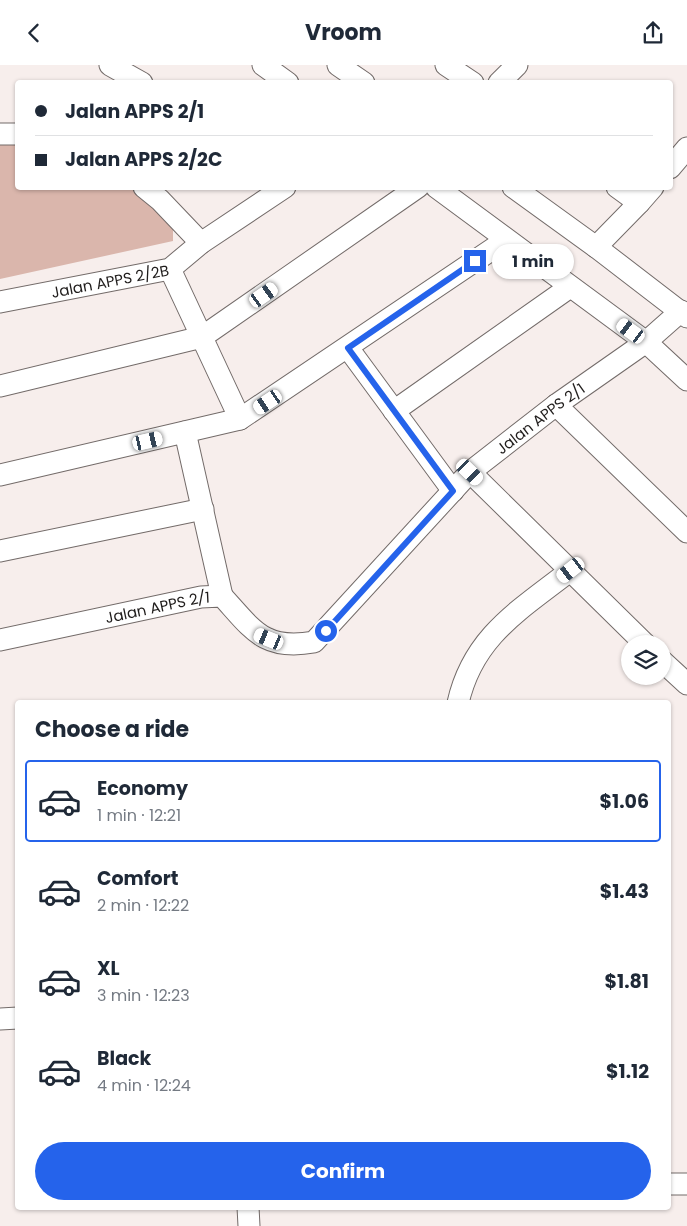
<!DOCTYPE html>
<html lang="en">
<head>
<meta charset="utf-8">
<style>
  :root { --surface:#fff; --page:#f2f2f3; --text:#1f2937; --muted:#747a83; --line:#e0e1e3; --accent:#2563eb }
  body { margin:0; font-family:Poppins,sans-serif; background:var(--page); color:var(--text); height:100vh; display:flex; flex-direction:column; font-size:19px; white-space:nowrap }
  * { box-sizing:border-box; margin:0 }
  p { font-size:16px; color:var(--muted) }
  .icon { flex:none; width:28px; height:28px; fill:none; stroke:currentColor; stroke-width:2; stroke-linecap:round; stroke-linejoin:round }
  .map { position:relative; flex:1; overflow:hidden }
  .side { position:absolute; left:15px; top:635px; width:656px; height:510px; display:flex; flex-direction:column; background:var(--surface); border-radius:5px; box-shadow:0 1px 4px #0004 }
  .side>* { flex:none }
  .top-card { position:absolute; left:15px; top:15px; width:658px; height:110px; border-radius:5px; box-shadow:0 1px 4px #0004; display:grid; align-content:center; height:110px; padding:0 20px; background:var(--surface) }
  .buttons { position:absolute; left:621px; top:570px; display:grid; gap:10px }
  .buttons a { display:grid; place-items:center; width:50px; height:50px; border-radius:50%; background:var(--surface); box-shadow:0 1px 4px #0004; font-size:25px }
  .end { position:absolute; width:22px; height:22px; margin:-11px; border:6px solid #2563eb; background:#fff; box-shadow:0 0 0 2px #fff }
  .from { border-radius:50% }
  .bubble { position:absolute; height:35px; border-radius:18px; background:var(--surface); box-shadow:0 1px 4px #0004; font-size:16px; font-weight:700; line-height:35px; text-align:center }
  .car { position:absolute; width:15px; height:30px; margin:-15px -8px; border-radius:6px; box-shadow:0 0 4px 1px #0007; background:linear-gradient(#fff 24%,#345 0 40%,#fff 0 76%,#345 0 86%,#fff 0) }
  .top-card b { display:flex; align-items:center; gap:18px; height:48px; font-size:19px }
  .top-card b+b { border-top:1px solid var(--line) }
  .top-card i { width:12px; height:12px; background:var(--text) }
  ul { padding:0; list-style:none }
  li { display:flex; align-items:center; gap:15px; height:82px; margin:0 10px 8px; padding:0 10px; border:2px solid transparent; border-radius:5px }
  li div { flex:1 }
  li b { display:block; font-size:19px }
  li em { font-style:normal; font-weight:700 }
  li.on { border-color:var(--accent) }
  li>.icon { width:45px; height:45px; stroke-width:1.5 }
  h2 { padding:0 20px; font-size:22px; line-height:60px }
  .cta { display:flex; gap:10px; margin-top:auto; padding:10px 20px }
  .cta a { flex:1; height:58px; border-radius:30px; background:var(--accent); color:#fff; font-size:20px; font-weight:700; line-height:58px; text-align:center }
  header { display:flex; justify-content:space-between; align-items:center; height:65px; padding:0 20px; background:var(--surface); font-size:22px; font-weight:700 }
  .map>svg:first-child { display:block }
  .green { fill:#dab6ac }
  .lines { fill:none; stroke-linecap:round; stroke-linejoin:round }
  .minor-casing { stroke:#736b69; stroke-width:23 }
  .minor { stroke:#fff; stroke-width:21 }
  .route { stroke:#2563eb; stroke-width:6 }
  .labels { text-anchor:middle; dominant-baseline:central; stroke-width:4; stroke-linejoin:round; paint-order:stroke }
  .street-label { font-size:15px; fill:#201d1c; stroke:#f7eeec }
</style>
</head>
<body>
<header><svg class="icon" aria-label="back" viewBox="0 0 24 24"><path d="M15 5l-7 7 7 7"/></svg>Vroom<svg class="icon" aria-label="share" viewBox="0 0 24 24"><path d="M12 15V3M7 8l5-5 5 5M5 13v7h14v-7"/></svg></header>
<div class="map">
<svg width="687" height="1161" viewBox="0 0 687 1161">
  <rect width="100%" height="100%" fill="#f7eeec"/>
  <!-- green -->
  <path class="green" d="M 0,78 L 17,80 L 18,122 L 140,123 L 173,151 L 173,176 L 0,214 Z"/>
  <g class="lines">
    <defs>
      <g id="minor">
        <path d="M 110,0 L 142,18"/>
        <path d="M 263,0 L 288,18"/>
        <path d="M 338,0 L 364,18"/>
        <path d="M 446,0 L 473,18"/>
        <path d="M 499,18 L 517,0"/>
        <path d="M 0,69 L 18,69"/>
        <path d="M 670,103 L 687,83"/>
        <path d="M 144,122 L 160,135 L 201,178"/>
        <path d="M 436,122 L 646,277 L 687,315"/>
        <path d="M 513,122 L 596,182 L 687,252"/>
        <path d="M 639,138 L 653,122"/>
        <path d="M 596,182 L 639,138 L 617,122"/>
        <path d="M 170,204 L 240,354"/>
        <path id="s1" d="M 0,237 L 170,204 L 201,178 L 285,122"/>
        <path d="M 348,283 L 453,426"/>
        <path d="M 0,321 L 202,272 L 418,122"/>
        <path d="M 556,340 L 687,467"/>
        <path d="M 394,346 L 570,222"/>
        <path d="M 185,367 L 222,531"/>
        <path d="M 470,407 L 645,579"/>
        <path d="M 0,410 L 240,354 L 506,175"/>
        <path d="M 0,486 L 203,444"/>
        <path id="s2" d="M 0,575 L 201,532 L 222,531 C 253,565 264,586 314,577 L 470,407 L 556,340 L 646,277 L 681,246"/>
        <path d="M 662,596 L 687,619"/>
        <path d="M 458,638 C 473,571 520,545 571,505"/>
        <path d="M 0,954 L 18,953"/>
        <path d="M 669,1119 L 687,1119"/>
        <path d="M 248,1142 L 249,1161"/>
      </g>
    </defs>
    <!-- minor casing -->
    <use href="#minor" class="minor-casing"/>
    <!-- minor -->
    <use href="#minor" class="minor"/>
  </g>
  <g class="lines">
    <!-- route -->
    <path class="route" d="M 326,566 L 453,426 L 348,283 L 475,196"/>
  </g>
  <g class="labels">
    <!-- street labels -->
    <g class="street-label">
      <text stroke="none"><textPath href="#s1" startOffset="112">Jalan APPS 2/2B</textPath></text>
      <text stroke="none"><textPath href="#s2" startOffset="656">Jalan APPS 2/1</textPath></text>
      <text stroke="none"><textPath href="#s2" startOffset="161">Jalan APPS 2/1</textPath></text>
    </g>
  </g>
</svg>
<div class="buttons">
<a><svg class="icon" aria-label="layers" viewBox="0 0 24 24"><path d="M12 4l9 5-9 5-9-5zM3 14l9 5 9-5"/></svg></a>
</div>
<i class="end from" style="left:326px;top:566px"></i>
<i class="end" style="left:475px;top:196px"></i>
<div class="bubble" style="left:492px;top:179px;width:82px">1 min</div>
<i class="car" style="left:264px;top:230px;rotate:55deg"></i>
<i class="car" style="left:631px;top:266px;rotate:306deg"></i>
<i class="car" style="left:268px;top:337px;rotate:236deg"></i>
<i class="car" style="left:148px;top:376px;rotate:77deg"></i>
<i class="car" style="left:470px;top:407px;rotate:134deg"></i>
<i class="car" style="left:571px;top:505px;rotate:232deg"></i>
<i class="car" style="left:269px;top:574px;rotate:292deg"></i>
<div class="top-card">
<b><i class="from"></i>Jalan APPS 2/1</b>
<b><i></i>Jalan APPS 2/2C</b>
</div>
<section class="side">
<h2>Choose a ride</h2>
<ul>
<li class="on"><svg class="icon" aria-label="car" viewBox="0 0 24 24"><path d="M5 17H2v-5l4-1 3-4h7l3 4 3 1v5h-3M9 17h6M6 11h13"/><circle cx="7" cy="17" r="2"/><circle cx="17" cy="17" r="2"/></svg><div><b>Economy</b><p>1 min · 12:21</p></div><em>$1.06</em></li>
<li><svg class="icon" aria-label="car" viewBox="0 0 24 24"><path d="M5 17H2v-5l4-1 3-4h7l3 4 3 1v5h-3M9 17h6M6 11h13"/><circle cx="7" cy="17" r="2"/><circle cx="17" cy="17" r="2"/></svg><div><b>Comfort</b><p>2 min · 12:22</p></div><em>$1.43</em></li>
<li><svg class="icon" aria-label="car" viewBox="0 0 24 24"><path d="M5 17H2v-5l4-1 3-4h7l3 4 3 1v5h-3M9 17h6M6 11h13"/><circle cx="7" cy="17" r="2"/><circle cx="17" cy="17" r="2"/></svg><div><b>XL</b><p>3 min · 12:23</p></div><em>$1.81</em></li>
<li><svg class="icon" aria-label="car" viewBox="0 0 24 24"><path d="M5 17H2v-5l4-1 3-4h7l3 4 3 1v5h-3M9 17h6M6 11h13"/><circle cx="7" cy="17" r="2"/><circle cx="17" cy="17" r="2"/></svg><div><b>Black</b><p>4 min · 12:24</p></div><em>$1.12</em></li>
</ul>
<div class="cta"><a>Confirm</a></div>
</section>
</div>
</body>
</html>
